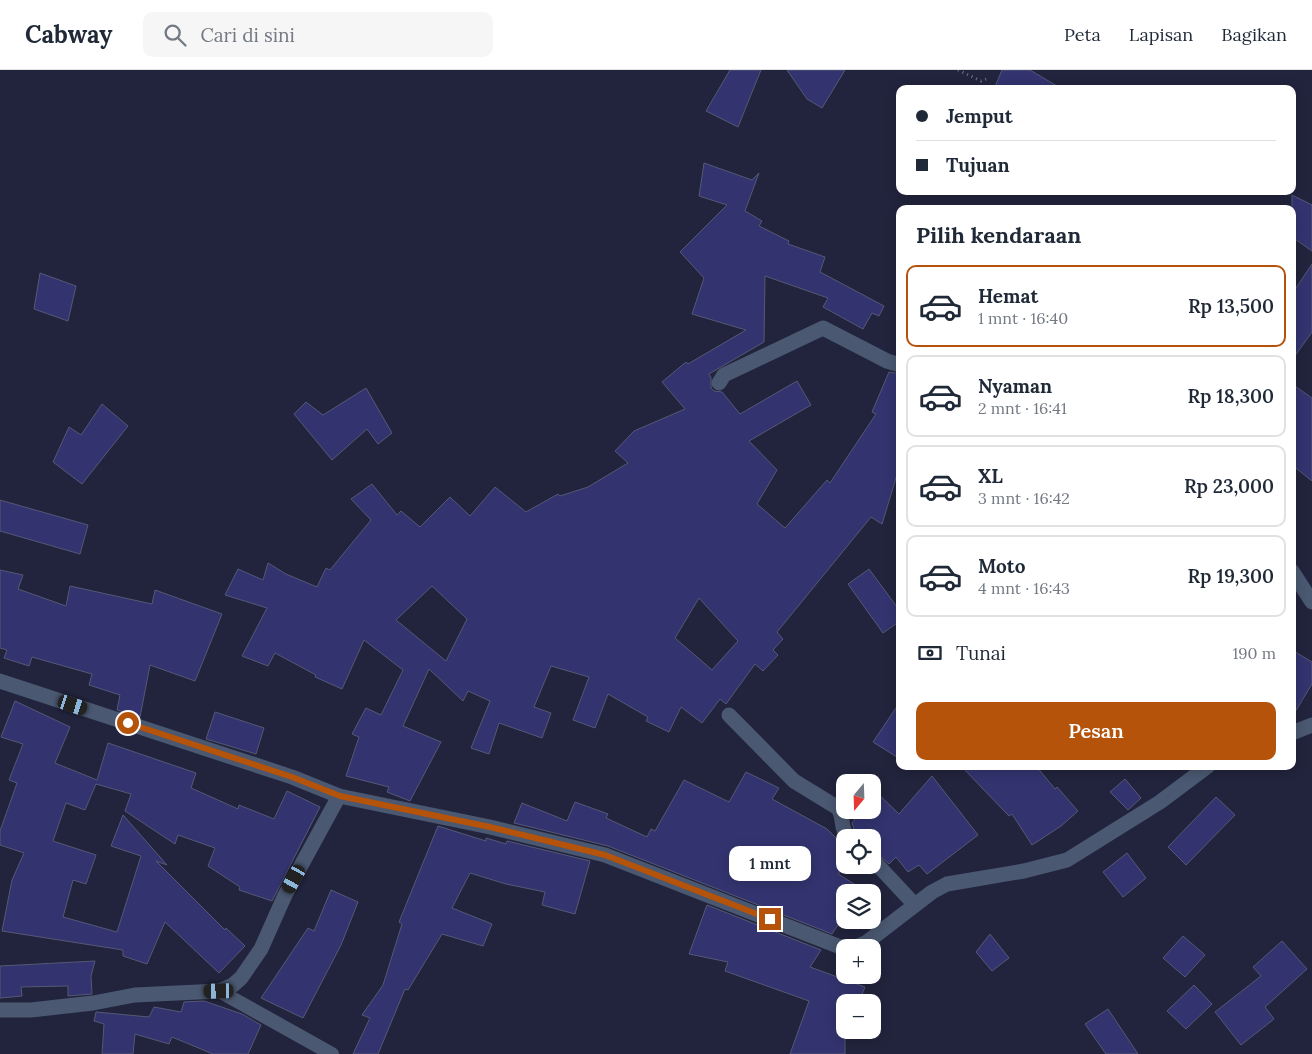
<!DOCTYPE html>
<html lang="id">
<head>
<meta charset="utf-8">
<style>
  :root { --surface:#fff; --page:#f6f6f7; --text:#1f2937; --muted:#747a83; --line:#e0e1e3; --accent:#b45309 }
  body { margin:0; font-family:Lora,serif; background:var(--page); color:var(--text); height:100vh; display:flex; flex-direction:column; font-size:19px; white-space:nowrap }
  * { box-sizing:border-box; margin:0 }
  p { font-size:16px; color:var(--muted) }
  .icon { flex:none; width:28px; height:28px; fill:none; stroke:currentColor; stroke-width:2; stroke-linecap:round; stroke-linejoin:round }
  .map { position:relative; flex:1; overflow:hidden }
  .panel { position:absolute; left:896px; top:135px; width:400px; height:565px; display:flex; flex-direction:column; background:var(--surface); border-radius:10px; box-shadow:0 2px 12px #0003 }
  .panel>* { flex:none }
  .hud { position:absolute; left:896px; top:15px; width:400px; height:110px; border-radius:10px; box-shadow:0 2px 12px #0003; display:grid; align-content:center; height:110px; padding:0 20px; background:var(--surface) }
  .needle { width:32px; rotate:199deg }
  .fabs { position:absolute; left:836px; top:704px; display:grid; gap:10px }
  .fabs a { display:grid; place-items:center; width:45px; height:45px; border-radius:10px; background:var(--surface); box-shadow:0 2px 12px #0003; font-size:25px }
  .end { position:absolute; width:22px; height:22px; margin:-11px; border:6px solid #b45309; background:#fff; box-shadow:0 0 0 2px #fff }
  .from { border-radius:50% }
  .bubble { position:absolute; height:35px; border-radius:10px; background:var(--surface); box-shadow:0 2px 12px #0003; font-size:16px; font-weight:600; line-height:35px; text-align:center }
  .car { position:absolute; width:15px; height:30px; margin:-15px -8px; border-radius:6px; box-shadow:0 0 4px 1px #0007; background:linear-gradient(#222 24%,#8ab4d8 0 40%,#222 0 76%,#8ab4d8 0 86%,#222 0) }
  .hud b { display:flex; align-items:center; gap:18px; height:48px; font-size:19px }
  .hud b+b { border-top:1px solid var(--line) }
  .hud i { width:12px; height:12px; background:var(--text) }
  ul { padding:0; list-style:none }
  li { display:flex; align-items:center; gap:15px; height:82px; margin:0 10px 8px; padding:0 10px; border:2px solid var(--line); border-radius:10px }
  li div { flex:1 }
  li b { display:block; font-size:19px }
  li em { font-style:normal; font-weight:600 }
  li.selected { border-color:var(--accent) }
  li>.icon { width:45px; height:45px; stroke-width:1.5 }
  h2 { padding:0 20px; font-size:22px; line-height:60px }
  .pay { display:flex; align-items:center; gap:12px; height:55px; padding:0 20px; font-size:19px }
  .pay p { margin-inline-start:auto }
  .action { display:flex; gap:10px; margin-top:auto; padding:10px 20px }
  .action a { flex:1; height:58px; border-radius:10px; background:var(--accent); color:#fff; font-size:20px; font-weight:600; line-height:58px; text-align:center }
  header { display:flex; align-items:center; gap:30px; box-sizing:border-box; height:70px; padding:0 25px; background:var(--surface); border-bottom:1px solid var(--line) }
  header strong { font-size:24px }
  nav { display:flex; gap:28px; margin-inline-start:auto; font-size:18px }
  .search { width:350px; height:45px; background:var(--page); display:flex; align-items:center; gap:12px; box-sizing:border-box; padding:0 18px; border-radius:10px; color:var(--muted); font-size:19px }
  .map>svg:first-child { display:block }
  .building { fill:#33346f; stroke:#555875; fill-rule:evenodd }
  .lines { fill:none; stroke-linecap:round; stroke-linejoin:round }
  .path { stroke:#737589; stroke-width:3; stroke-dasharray:1 4; stroke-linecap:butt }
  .service { stroke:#4a5871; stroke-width:14 }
  .minor { stroke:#4a5871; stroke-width:15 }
  .route { stroke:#b45309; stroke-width:6 }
</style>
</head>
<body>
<header>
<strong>Cabway</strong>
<div class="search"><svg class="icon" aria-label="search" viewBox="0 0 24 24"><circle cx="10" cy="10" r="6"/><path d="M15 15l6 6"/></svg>Cari di sini</div>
<nav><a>Peta</a><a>Lapisan</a><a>Bagikan</a></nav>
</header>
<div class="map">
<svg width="1312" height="984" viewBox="0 0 1312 984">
  <rect width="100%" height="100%" fill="#22243d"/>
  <!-- building -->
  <g class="building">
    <path d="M 730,0 L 761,0 L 738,57 L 706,41 Z"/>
    <path d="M 787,0 L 845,0 L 822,38 L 807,29 Z"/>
    <path d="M 1002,0 L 1030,0 L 1062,19 L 994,19 Z"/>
    <path d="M 704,93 L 752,110 L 759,103 L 745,141 L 762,151 L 759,156 L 789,171 L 788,174 L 825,187 L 820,202 L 884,236 L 879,246 L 872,243 L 863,259 L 823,237 L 828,228 L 765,206 L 764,272 L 709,304 L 711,308 L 711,318 L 714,321 L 722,322 L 740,344 L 797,311 L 811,335 L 749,371 L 777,400 L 757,434 L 785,458 L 827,410 L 830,413 L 876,344 L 872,342 L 889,302 L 900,304 L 900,395 L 882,454 L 871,447 L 777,562 L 783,569 L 773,580 L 778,585 L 763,601 L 755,594 L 726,634 L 720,629 L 702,653 L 681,637 L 669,662 L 646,651 L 648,647 L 608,624 L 595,658 L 573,650 L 589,607 L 551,596 L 534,637 L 551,643 L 542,668 L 499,653 L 489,684 L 471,678 L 490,631 L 468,621 L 463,631 L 429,599 L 403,656 L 441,672 L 410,731 L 387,722 L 389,717 L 346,706 L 359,667 L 352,664 L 366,638 L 381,645 L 403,600 L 364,570 L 342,619 L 315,607 L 316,605 L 275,583 L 268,596 L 242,586 L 267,538 L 225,525 L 238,499 L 263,510 L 268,493 L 286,504 L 317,517 L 326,498 L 330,500 L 371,450 L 351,429 L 372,414 L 397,445 L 401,441 L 420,457 L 450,427 L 470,446 L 495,417 L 526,442 L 558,424 L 560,426 L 588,417 L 628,393 L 615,381 L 634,361 L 685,339 L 662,312 L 686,292 L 688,294 L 746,260 L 692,244 L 704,208 L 680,182 L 727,135 L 699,126 ZM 432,516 L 467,549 L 446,591 L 396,550 ZM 699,528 L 738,571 L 712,600 L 675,568 Z"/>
    <path d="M 1292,125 L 1312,135 L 1312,181 L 1292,167 Z"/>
    <path d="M 1312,194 L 1312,262 L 1292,290 L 1292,224 Z"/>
    <path d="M 40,203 L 76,216 L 68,251 L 34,239 Z"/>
    <path d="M 1292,314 L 1312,328 L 1312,411 L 1292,395 Z"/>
    <path d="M 366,318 L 392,363 L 378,374 L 367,359 L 332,390 L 294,344 L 306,332 L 323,345 Z"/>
    <path d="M 102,334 L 128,356 L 82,414 L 53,392 L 69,357 L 81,365 Z"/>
    <path d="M 0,430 L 88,455 L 80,484 L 0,461 Z"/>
    <path d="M 869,499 L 900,541 L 900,551 L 883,563 L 848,514 Z"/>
    <path d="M 0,500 L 23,505 L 18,519 L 66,536 L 70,516 L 152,534 L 155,520 L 222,544 L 195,611 L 150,595 L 140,647 L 117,640 L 120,625 L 89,615 L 92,604 L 32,587 L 29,596 L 4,588 L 7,580 L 0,578 Z"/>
    <path d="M 1292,580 L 1312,592 L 1312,614 L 1292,647 Z"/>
    <path d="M 15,631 L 70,657 L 55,693 L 97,710 L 108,673 L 196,703 L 191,718 L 238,739 L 239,735 L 274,749 L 287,721 L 320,737 L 272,831 L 239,820 L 240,817 L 208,796 L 215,778 L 178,765 L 175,774 L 125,741 L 131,724 L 96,714 L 85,740 L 66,733 L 53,771 L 96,785 L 86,814 L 73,810 L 63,847 L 117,862 L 141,786 L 111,776 L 123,745 L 167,795 L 156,791 L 225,860 L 226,858 L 245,876 L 219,903 L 165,852 L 147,894 L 123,886 L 123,880 L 2,861 L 12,810 L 24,783 L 0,775 L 0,761 L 17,713 L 9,710 L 23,674 L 1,667 Z"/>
    <path d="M 900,632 L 900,689 L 873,672 Z"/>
    <path d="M 215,642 L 264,658 L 256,684 L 206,669 Z"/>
    <path d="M 961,696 L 1036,696 L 1055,719 L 1057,717 L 1078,741 L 1061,756 L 1032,775 L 1012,744 L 1009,746 Z"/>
    <path d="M 746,702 L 779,718 L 772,729 L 827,759 L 845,777 L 845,795 L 847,795 L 838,804 L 867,822 L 845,822 L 845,844 L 832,864 L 608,776 L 514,753 L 522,733 L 567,751 L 575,732 L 608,744 L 606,748 L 647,767 L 651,759 L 655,761 L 684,710 L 729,732 Z"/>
    <path d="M 932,706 L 978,765 L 927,804 L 919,795 L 908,802 L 896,787 L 889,794 L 872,779 L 872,768 L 857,768 L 852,753 L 862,740 L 872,740 L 872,718 L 899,744 Z"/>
    <path d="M 1125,709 L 1141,728 L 1128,740 L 1110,722 Z"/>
    <path d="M 1216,727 L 1235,745 L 1186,795 L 1168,777 Z"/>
    <path d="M 438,756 L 486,771 L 486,768 L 506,774 L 507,771 L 590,791 L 575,844 L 542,835 L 545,822 L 506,814 L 470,803 L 452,838 L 492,854 L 483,876 L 442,864 L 408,920 L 405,919 L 378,984 L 353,984 L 370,948 L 362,945 L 383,915 L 402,854 L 399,852 Z"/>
    <path d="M 1127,783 L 1146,808 L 1123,827 L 1103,802 Z"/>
    <path d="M 331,820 L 358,832 L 341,875 L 303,948 L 261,928 L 308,858 L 314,861 Z"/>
    <path d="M 707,835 L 821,880 L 810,897 L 865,917 L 859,932 L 845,932 L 845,984 L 790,984 L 809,931 L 725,901 L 728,892 L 689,884 Z"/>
    <path d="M 990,864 L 1009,888 L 992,901 L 976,882 Z"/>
    <path d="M 1183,866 L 1205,885 L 1185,907 L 1163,888 Z"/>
    <path d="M 1282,871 L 1307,899 L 1265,937 L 1274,949 L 1241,975 L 1215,942 L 1261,906 L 1253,897 Z"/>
    <path d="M 95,891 L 91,906 L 92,924 L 68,926 L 68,916 L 21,917 L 22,926 L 0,928 L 0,896 Z"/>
    <path d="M 1194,915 L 1212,934 L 1186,959 L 1167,941 Z"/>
    <path d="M 204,931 L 242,944 L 261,955 L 248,984 L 213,984 L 172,967 L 169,974 L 135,964 L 133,984 L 102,984 L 104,954 L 94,951 L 96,942 L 149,947 L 154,937 L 181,942 L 184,932 Z"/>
    <path d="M 1108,939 L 1138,984 L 1106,984 L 1085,954 Z"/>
  </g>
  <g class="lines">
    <!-- path -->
    <path class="path" d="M 958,0 L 981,11 L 989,8"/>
    <!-- service -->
    <path class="service" d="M 219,921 L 332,984"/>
    <!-- minor -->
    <g class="minor">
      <path d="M 719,313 L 724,305 L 823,258 L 887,291 L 900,295"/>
      <path d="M 1292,501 L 1312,532"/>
      <path d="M 0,611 L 292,707 L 339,726 L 490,757 L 605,785 L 843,878 L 856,877 L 867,872 L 932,822 L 947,814 L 1024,801 L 1067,790 L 1160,732 L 1208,696"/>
      <path d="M 729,645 L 794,711 L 838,738 C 845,749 839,756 848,768"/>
      <path d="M 1292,663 L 1312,655"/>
      <path d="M 872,789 L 915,835"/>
      <path d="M 0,940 L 31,940 L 93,933 L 135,925 L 219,921 L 233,915 L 241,908 L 261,879 L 285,825 L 339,726"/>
    </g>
  </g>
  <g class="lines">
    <!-- route -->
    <path class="route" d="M 128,653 L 292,707 L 340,726 L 490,757 L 605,785 L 770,849"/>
  </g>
</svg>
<div class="fabs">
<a><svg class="needle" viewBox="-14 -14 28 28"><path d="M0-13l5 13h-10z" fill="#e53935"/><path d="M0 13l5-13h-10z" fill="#747a83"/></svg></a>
<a><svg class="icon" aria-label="locate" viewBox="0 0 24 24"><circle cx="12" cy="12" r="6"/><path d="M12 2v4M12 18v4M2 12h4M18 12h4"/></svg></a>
<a><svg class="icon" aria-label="layers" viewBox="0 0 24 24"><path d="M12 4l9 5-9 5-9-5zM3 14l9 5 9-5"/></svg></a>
<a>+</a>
<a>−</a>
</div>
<i class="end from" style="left:128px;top:653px"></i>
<i class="end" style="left:770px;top:849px"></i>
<div class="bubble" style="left:729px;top:776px;width:82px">1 mnt</div>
<i class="car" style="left:73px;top:635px;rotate:108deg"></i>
<i class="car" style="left:294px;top:809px;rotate:209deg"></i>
<i class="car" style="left:219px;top:921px;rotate:269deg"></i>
<div class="hud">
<b><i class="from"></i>Jemput</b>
<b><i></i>Tujuan</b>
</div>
<section class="panel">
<h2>Pilih kendaraan</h2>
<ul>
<li class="selected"><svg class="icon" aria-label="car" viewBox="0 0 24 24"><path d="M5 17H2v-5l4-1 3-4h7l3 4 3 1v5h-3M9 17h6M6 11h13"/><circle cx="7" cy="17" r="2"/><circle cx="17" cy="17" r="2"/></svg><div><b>Hemat</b><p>1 mnt · 16:40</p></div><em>Rp 13,500</em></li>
<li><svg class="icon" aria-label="car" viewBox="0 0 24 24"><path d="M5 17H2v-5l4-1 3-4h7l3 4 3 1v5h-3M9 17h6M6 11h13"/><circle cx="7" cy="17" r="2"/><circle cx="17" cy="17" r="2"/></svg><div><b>Nyaman</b><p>2 mnt · 16:41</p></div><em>Rp 18,300</em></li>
<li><svg class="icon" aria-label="car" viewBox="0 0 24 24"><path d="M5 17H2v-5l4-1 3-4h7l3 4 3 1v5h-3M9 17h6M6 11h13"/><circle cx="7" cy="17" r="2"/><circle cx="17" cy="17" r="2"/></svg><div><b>XL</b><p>3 mnt · 16:42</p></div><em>Rp 23,000</em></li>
<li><svg class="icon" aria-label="car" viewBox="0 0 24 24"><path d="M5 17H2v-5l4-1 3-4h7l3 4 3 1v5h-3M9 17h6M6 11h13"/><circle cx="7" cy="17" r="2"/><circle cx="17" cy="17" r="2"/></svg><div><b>Moto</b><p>4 mnt · 16:43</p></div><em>Rp 19,300</em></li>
</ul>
<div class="pay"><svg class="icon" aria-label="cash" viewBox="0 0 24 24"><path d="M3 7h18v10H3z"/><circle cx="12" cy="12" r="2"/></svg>Tunai<p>190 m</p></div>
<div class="action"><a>Pesan</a></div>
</section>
</div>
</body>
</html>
